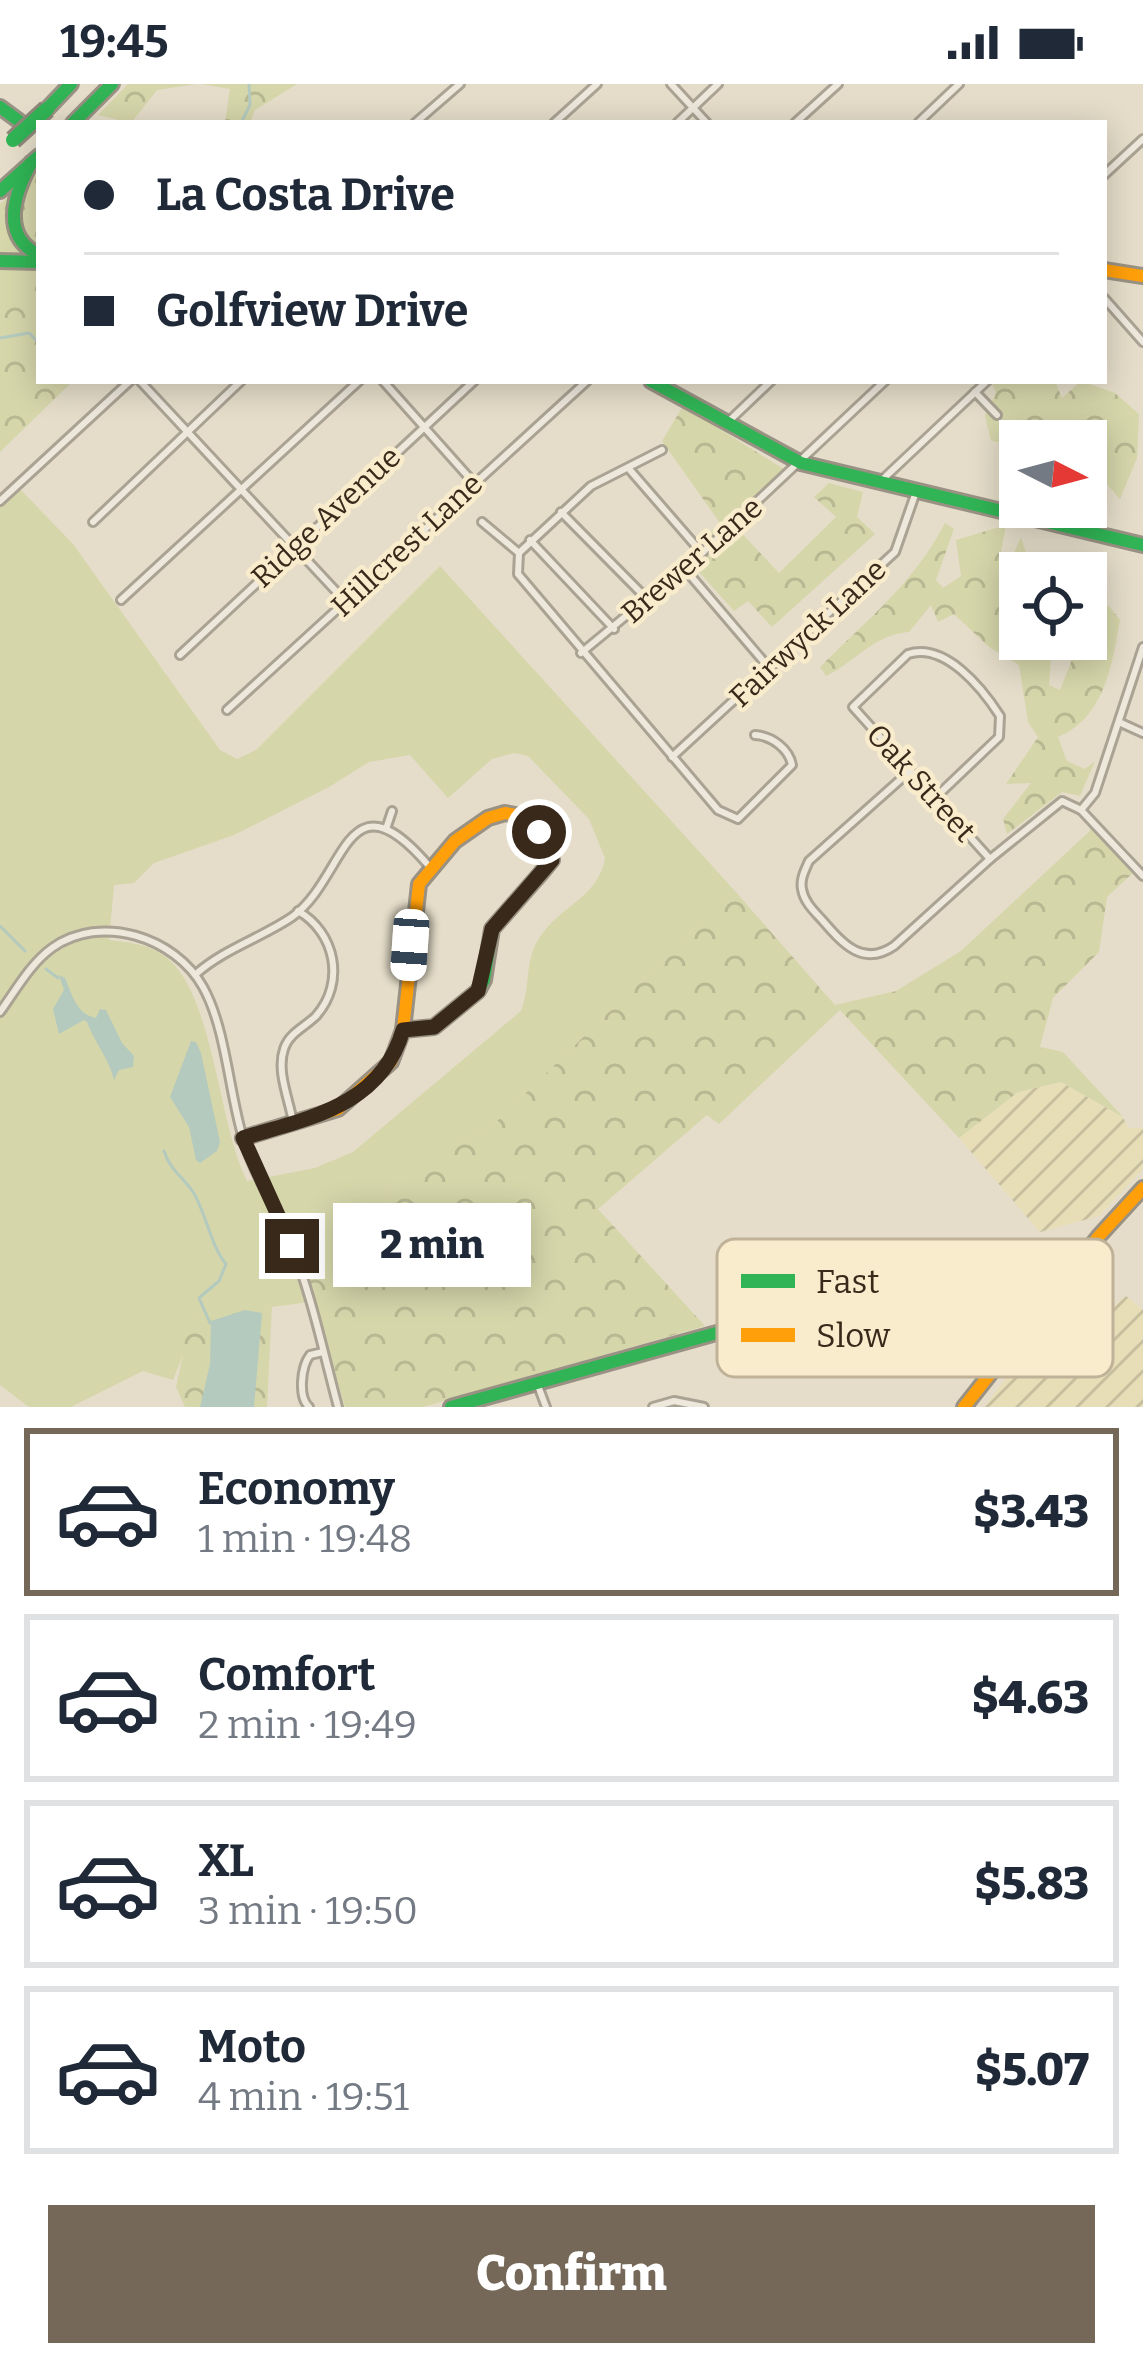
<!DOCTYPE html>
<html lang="en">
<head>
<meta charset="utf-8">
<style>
  :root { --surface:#fff; --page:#f6f6f7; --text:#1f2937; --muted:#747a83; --line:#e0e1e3; --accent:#756858 }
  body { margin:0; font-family:Bitter,serif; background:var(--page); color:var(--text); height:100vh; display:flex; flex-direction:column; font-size:45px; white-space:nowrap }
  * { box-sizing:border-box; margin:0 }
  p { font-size:39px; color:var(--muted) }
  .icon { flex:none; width:66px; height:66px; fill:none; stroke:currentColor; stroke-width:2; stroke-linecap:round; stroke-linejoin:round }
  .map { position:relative; height:1323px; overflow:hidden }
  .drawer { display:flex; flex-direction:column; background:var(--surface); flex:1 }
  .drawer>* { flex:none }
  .guide { position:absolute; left:36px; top:36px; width:1071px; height:264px; border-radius:0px; box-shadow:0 6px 30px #0003; display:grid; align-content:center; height:264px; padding:0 48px; background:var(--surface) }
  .needle { width:78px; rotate:96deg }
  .fabs { position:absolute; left:999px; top:336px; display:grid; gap:24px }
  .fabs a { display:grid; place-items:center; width:108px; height:108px; border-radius:0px; background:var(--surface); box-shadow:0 6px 30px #0003; font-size:60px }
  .end { position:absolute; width:54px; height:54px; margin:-27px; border:15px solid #39291b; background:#fff; box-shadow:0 0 0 6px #fff }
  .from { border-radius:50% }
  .bubble { position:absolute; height:84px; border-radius:0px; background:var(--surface); box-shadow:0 6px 30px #0003; font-size:39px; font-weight:800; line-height:84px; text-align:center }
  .car { position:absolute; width:36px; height:72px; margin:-36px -18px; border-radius:15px; box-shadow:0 0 9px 3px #0007; background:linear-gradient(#fff 24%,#345 0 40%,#fff 0 76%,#345 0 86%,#fff 0) }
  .guide b { display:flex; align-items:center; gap:42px; height:114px; font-size:45px }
  .guide b+b { border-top:3px solid var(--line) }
  .guide i { width:30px; height:30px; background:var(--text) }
  ul { padding:21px 0 0; list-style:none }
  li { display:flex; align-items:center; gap:36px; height:168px; margin:0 24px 18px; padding:0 24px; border:6px solid var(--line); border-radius:0px }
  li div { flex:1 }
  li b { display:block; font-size:45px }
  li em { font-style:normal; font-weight:800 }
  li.selected { border-color:var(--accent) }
  li>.icon { width:108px; height:108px; stroke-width:1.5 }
  .action { display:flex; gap:24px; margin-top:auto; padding:24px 48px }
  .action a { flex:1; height:138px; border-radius:0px; background:var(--accent); color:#fff; font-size:48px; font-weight:800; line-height:138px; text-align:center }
  .status { display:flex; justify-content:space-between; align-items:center; height:84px; padding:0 60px; background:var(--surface); direction:ltr }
  .status svg { height:33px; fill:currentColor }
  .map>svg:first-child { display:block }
  .farmland { fill:url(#farmland-furrows) }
  .grass { fill:#d5d6aa; fill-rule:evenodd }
  .forest { fill:url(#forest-crowns) }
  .water { fill:#b5cabe }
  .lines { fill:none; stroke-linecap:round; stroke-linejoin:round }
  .stream { stroke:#b5cabe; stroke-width:3 }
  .street-casing { stroke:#aaa293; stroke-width:12 }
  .fast-casing { stroke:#999183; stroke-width:18 }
  .slow-casing { stroke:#999183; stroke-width:18 }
  .street { stroke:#ede7dc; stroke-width:6 }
  .fast { stroke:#30b455; stroke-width:12 }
  .slow { stroke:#ff9f0a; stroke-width:12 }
  .fast-bridge-casing { stroke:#8f877a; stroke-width:20; stroke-linecap:butt }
  .fast-bridge { stroke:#30b455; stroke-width:14 }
  .route { stroke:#39291b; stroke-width:15 }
  .labels { text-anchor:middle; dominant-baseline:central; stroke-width:9; stroke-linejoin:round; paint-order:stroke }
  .street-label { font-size:30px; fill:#39291b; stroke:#f8eccd }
  .key { fill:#f8eccd; stroke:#bfb298; stroke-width:3 }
  .key-label { font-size:33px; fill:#39291b }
</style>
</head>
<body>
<div class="status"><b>19:45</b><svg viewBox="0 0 49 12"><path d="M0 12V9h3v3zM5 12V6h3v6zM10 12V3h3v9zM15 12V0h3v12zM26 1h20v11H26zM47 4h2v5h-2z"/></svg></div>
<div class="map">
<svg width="1143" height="1323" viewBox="0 0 1143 1323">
  <defs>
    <pattern id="farmland-furrows" width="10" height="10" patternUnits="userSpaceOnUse" patternTransform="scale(3)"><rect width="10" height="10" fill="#e7deb8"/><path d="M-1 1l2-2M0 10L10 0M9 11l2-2" fill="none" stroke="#c7be9e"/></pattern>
    <pattern id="forest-crowns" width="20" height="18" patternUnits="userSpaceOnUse" patternTransform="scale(3)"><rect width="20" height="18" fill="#d5d6aa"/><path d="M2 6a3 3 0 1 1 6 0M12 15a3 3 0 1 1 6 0" fill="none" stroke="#b8b892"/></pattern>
  </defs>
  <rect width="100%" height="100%" fill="#e5ddc9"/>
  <!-- farmland -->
  <g class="farmland">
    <path d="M 1061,998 L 1123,1033 L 1128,1044 L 1143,1044 L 1143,1085 L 1099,1132 L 1040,1148 L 959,1054 L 1018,1008 Z"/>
    <path d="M 1126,1212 L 1143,1226 L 1143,1323 L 984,1323 L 1063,1220 L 1088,1244 Z"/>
  </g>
  <!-- grass -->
  <path class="grass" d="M 20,405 L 73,460 L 220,666 L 237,675 L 256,666 L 440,482 L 734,806 L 490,1044 L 453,1061 L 393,1101 L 382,1123 L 353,1147 L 296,1173 L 310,1218 L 248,1226 L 215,1235 L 204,1221 L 190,1242 L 167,1260 L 183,1271 L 173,1296 L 143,1287 L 71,1323 L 29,1323 L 0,1301 L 0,422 ZM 514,669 L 528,672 L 589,735 L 605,774 C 599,813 560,822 540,853 C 524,876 531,902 521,927 L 353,1068 L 315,1084 L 247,1097 C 217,1038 214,905 163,871 C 147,860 128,858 109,856 L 114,801 L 134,799 L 154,779 L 234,751 L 329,703 L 369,678 L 410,671 L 448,714 L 492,675 Z"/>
  <!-- forest -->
  <g class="forest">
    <path d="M 128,0 L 196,0 L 157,6 L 131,39 L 98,31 Z"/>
    <path d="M 201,0 L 297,0 L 255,26 L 250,39 L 225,39 L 230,5 Z"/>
    <path d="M 39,85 L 39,297 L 73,297 L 0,368 L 0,120 Z"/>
    <path d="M 991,297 L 1055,297 L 1062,314 L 1081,297 L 1115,309 L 1139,330 L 1137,374 L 1120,415 L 1096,388 L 1086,394 L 1086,357 L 1020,357 L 1020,361 L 991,357 L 985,332 L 996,309 Z"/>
    <path d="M 683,322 L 787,387 L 734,441 L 779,489 L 836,433 L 814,413 L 829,399 L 863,408 L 857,433 L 875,450 L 772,543 L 748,517 L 734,527 L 684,471 L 720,439 L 662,357 Z"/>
    <path d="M 945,439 L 954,445 L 936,496 L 943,504 L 961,492 L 956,456 L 1006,441 L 1000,474 L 1013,471 L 1021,453 L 1029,479 L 1072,469 L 1065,489 L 1020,489 L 1020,555 L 1052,555 L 1049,601 L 1060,606 L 1080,555 L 1086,555 L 1086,529 L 1109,522 L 1120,536 C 1112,582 1104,634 1058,653 L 1067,677 L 1085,685 L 1095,677 L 1080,712 L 1062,708 L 1007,750 L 1003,735 L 1031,699 L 1006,700 L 1038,653 L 1028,638 L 1019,581 L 989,563 L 954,530 L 938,538 L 931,521 L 909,548 C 873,551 858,576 826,592 L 820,583 C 868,535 914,499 945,439 Z"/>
    <path d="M 1095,742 L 1134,788 L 1107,813 L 1099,868 L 1053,914 L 1040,963 L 1063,968 L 1123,1033 L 1061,998 L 1018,1008 L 959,1054 L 840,926 L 719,1040 L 707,1031 L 598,1125 L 705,1242 L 423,1323 L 345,1323 L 300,1171 L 353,1147 L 382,1123 L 393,1101 L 453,1061 L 490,1044 L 734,806 L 835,921 L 896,907 L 961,867 Z"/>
    <path d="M 204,1221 L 215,1235 L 245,1226 L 272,1223 L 267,1323 L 185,1323 L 176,1303 L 183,1271 L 166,1260 L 190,1242 Z"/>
  </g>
  <!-- water -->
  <g class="water">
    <path d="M 59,891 L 65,894 C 72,910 76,930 96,934 L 100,925 L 106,926 L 122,959 L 134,972 L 133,983 L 119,986 L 114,996 C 109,975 95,959 87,938 L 84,936 L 59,950 L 53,925 L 64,906 Z"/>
    <path d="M 191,957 L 196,958 L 201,969 L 220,1058 L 217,1067 L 200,1079 L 196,1076 L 189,1043 L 170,1013 Z"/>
    <path d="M 245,1226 L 262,1229 L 254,1323 L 200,1323 L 210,1280 L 211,1237 Z"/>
  </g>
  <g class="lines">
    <!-- stream -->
    <g class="stream">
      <path d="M 241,39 L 250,21 L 249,0"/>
      <path d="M 0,254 L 29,249 L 39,259"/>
      <path d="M 0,842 L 25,867"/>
      <path d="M 46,885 L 58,894"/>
      <path d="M 164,1067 C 170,1086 183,1093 193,1108 C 205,1126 211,1163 226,1180 L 219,1197 L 199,1214 L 210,1239"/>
    </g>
    <defs>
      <g id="street">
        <path d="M 671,0 L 707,39"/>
        <path d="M 415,39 L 460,0"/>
        <path d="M 554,39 L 597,0"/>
        <path d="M 677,39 L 718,0"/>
        <path d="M 795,39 L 838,0"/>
        <path d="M 918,39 L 959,0"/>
        <path d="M 1104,91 L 1143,55"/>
        <path d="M 1104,214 L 1143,258"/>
        <path d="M 140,297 L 346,518"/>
        <path d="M 383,297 L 474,399"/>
        <path d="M 975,308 L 997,331"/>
        <path d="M 727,339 L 771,297"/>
        <path d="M 630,386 L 702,469"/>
        <path d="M 882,396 L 987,297"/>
        <path d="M 0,417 L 130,297"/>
        <path d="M 561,428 L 647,515"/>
        <path d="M 93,438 L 241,297"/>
        <path d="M 482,438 L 519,469"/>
        <path d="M 530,456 L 614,545"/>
        <path d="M 520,468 L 591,402 L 662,366"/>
        <path d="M 519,469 L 518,490 L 718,726 L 738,735 L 792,681 C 789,665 772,652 755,651"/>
        <path d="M 684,484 L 770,585"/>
        <path d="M 121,516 L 359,297"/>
        <path d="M 581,569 L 702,469 L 885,297"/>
        <path d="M 180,571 L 474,297"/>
        <path d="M 227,626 L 587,297"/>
        <path d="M 1121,639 L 1143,649"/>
        <path d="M 672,673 L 895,468 L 916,408"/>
        <path d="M 910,687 L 809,777 C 805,786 800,795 802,805 C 804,818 814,827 823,837 C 843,860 863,883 894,862 L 990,775 L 1062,717 L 1081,726 L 1143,792"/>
        <path d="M 935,714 L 999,653 L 1000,632 C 982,604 945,558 908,570 L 853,623 L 990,775"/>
        <path d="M 1081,726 L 1095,709 L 1143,563"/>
        <path d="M 386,745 L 392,727"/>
        <path d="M 196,890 C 224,865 261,854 292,833 C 347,794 345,684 429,782"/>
        <path d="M 0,928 C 16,906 30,880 52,864 C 101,829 175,853 203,903 C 226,944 229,1009 243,1054 C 253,1090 275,1121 289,1155 C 311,1208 323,1267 338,1323"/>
        <path d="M 293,1039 C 290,1017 276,988 284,965 C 289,949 305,943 316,932 C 346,898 335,848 298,827"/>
        <path d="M 537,1299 L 546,1323"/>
        <path d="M 309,1323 C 298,1313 301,1283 310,1271 L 323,1268"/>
        <path d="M 653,1323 L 674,1317 L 704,1323"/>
      </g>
      <g id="fast">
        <path d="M 0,23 L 19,37"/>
        <path d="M 47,25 L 71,0"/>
        <path d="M 73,39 L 112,0"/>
        <path d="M 31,79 C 14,110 0,152 39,171"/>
        <path d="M 0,107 L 39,72"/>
        <path d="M 0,177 L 39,178"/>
        <path d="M 651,297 L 801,379 L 1143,461"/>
        <path d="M 403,946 L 434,943 L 478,907 L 484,896 L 492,845 L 542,788"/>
        <path d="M 451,1323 L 989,1173 L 1017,1173 L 1064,1195"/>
      </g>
      <g id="slow">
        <path d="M 1104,186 L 1143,192"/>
        <path d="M 243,1054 L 338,1025 L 391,978 L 403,946 L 419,800 L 455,757 L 488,734 L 505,729 L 521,732 L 544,755 L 552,776 L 542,788"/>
        <path d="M 964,1323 L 1099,1152 L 1143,1104"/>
      </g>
    </defs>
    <!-- street casing -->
    <use href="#street" class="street-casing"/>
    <!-- fast casing -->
    <use href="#fast" class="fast-casing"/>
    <!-- slow casing -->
    <use href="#slow" class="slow-casing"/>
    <!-- street -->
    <use href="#street" class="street"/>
    <!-- fast -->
    <use href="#fast" class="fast"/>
    <!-- slow -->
    <use href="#slow" class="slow"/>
    <defs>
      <path id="fast-bridge" d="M 13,56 L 47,25"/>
    </defs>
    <!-- fast-bridge casing -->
    <use href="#fast-bridge" class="fast-bridge-casing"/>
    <!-- fast-bridge -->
    <use href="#fast-bridge" class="fast-bridge"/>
  </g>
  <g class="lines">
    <!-- route -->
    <path class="route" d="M 292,1162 L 243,1054 C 309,1034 381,1022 403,946 L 434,943 L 478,907 L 492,845 L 552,776 L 549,761 L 539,748"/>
  </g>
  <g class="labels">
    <!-- street labels -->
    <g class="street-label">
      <text transform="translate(326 433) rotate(-43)">Ridge Avenue</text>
      <text transform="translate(407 461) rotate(-43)">Hillcrest Lane</text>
      <text transform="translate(692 476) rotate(-41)">Brewer Lane</text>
      <text transform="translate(808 549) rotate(-43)">Fairwyck Lane</text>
      <text transform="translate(921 699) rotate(48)">Oak Street</text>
    </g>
  </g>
  <!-- legend -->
  <rect x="717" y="1155" width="396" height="138" rx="18" class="key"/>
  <rect x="741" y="1190" width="54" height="14" fill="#30b455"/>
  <rect x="741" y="1244" width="54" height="14" fill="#ff9f0a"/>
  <g class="key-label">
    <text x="816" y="1209">Fast</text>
    <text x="816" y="1263">Slow</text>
  </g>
</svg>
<div class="fabs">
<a><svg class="needle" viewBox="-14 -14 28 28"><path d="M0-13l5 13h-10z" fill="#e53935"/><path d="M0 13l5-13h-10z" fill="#747a83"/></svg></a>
<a><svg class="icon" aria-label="locate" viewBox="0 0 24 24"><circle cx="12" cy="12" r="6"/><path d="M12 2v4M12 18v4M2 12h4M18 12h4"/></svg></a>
</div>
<i class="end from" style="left:539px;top:748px"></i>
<i class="end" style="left:292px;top:1162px"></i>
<div class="bubble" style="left:333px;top:1119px;width:198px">2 min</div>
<i class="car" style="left:410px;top:861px;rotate:184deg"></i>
<div class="guide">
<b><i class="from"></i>La Costa Drive</b>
<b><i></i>Golfview Drive</b>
</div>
</div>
<section class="drawer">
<ul>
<li class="selected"><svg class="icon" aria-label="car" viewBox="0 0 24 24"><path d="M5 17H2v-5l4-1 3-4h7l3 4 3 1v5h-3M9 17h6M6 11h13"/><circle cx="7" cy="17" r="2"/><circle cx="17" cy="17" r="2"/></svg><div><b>Economy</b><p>1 min · 19:48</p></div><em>$3.43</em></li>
<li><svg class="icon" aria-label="car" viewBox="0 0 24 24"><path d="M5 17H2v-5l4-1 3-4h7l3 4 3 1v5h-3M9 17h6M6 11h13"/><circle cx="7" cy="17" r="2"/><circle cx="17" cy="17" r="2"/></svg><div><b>Comfort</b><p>2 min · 19:49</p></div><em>$4.63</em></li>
<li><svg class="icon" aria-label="car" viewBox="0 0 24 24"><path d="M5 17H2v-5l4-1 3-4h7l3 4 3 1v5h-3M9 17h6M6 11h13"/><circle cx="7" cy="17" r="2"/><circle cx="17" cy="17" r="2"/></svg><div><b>XL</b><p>3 min · 19:50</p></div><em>$5.83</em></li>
<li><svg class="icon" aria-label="car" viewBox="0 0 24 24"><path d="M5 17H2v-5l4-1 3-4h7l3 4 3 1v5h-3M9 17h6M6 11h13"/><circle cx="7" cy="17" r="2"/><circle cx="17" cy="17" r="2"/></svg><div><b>Moto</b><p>4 min · 19:51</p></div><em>$5.07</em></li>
</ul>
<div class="action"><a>Confirm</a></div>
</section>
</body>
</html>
